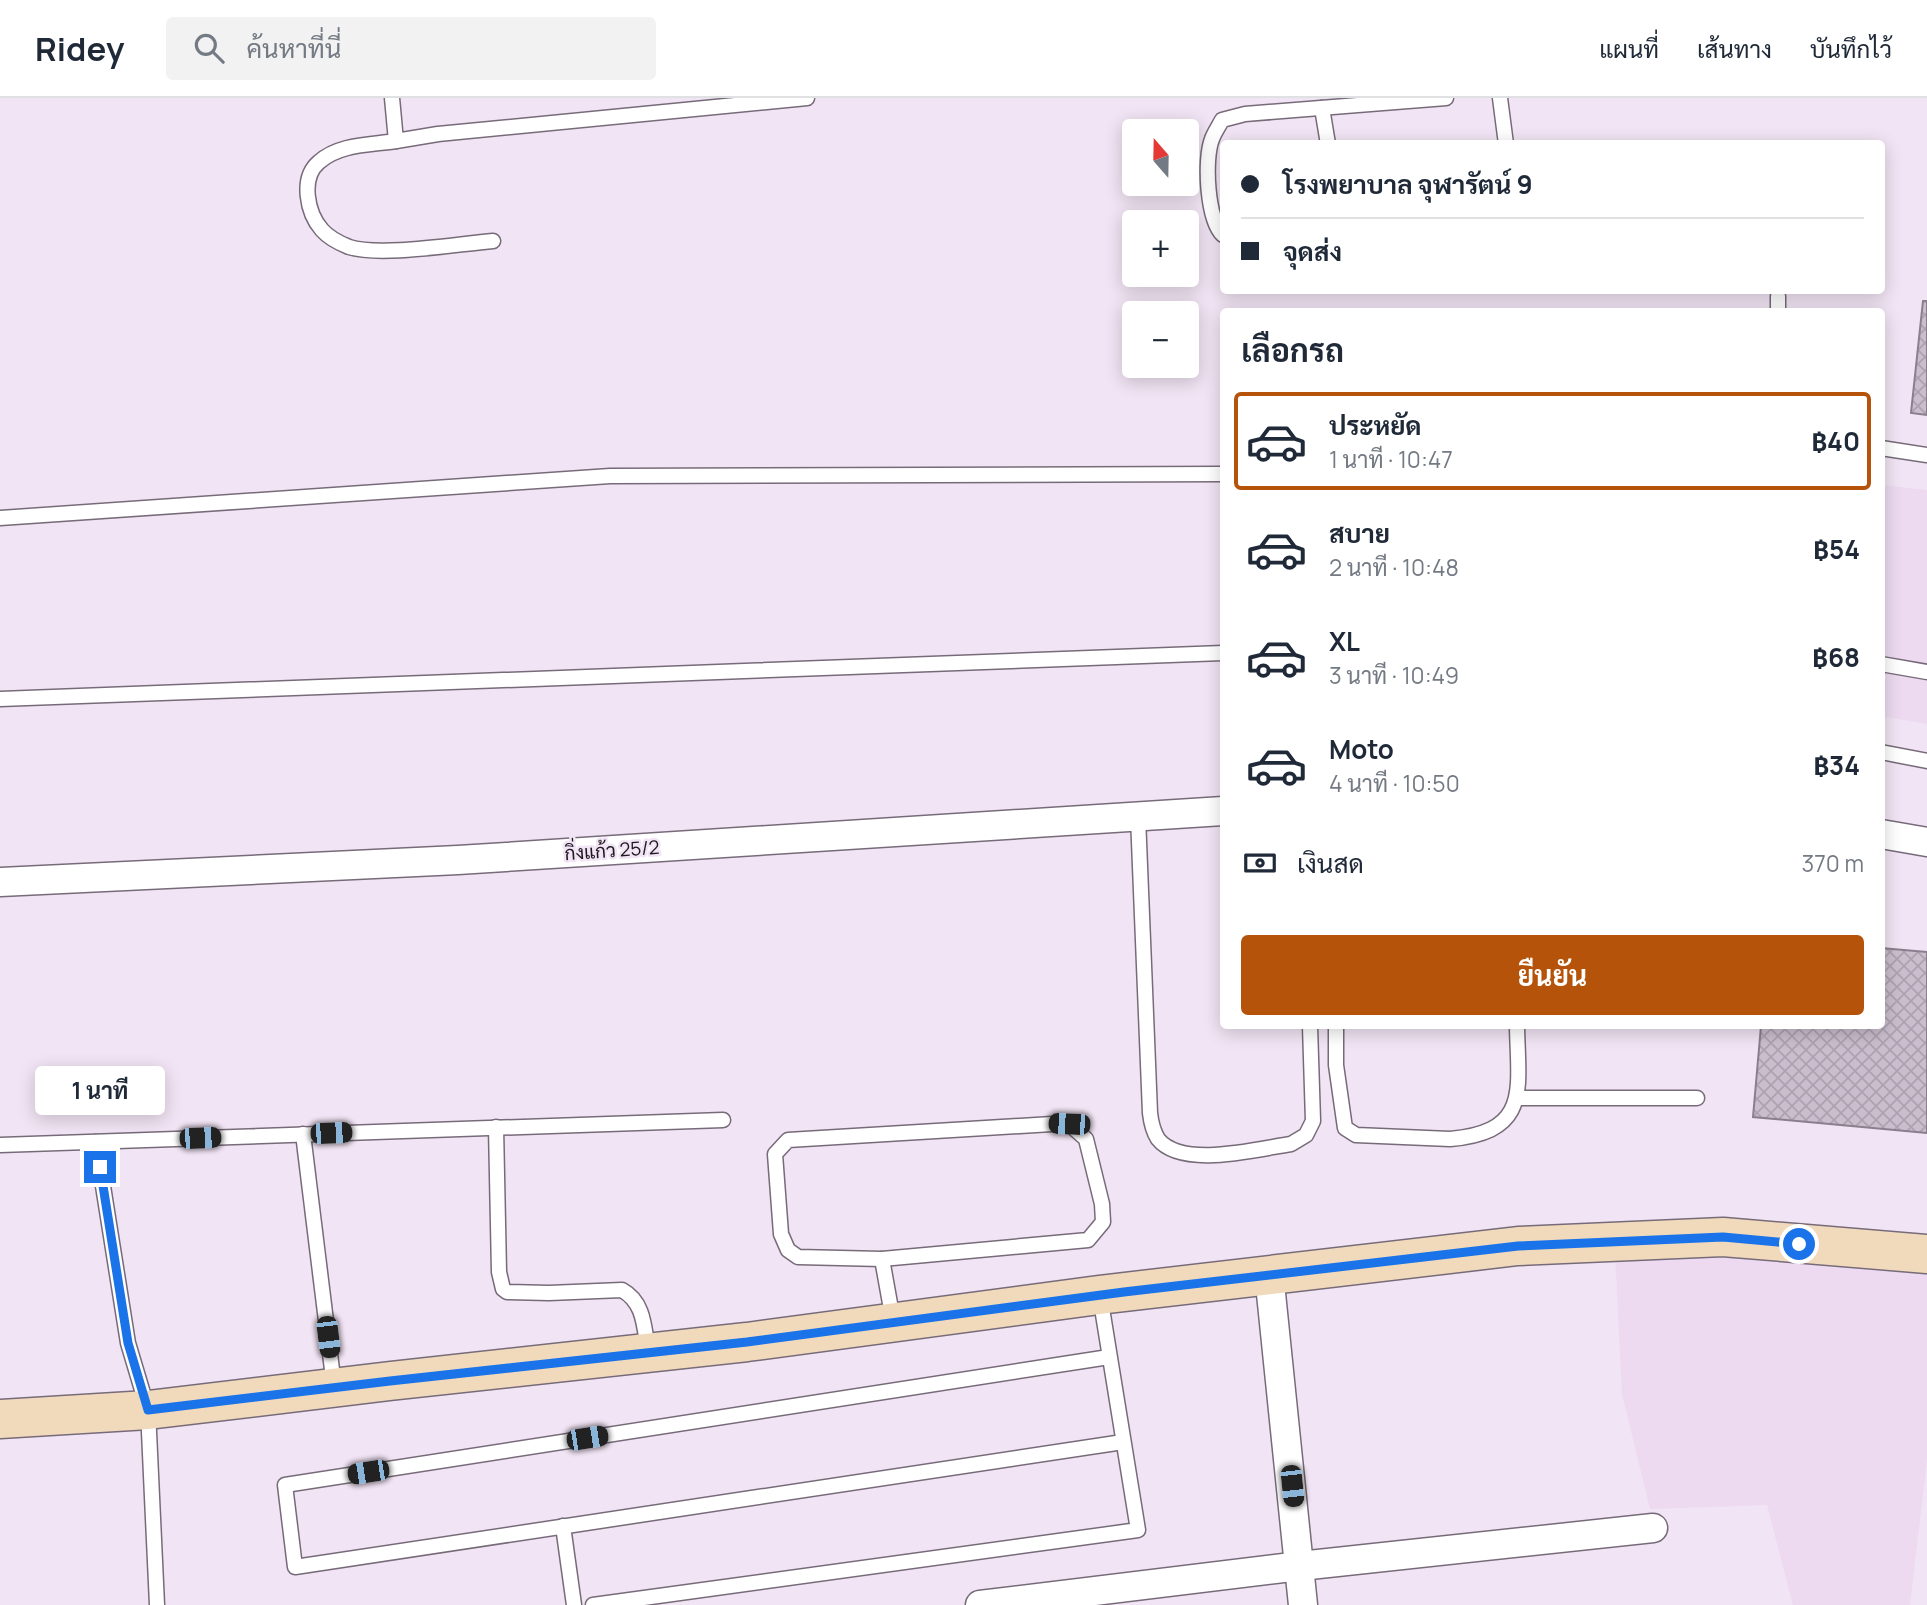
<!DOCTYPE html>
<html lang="th">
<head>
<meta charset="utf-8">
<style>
  :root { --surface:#fff; --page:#f2f2f3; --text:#1f2937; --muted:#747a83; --line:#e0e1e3; --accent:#b45309 }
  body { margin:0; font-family:Manrope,Sarabun,sans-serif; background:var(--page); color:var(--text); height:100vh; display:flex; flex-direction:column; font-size:26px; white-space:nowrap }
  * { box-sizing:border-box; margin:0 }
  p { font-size:23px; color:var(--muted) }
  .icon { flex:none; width:38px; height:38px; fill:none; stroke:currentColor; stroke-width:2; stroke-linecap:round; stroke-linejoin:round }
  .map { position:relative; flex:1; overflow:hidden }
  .panel { position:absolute; left:1220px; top:210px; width:665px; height:721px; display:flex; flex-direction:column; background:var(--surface); border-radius:7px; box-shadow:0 4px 18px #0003 }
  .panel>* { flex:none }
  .top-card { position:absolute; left:1220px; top:42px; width:665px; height:154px; border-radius:7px; box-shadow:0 4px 18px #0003; display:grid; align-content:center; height:154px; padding:0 21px; background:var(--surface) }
  .needle { width:46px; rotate:340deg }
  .tools { position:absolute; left:1122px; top:21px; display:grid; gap:14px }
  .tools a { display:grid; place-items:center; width:77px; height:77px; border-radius:7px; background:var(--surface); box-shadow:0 4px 18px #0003; font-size:35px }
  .end { position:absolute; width:32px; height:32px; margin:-16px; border:9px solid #1a73e8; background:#fff; box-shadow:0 0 0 4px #fff }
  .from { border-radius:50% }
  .bubble { position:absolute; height:49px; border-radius:7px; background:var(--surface); box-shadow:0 4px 18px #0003; font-size:23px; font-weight:700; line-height:49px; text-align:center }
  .car { position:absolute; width:21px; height:42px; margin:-21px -10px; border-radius:9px; box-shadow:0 0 5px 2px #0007; background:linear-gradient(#222 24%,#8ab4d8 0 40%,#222 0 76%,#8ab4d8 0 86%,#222 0) }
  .top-card b { display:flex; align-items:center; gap:24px; height:66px; font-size:26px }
  .top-card b+b { border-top:2px solid var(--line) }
  .top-card i { width:18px; height:18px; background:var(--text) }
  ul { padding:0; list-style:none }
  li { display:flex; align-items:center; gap:21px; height:98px; margin:0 14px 10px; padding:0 7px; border:4px solid transparent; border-radius:7px }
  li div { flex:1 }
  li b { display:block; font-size:26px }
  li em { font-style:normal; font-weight:700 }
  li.on { border-color:var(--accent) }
  li>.icon { width:63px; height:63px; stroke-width:1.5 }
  h2 { padding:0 21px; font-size:32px; line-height:84px }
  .pay { display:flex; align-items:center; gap:18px; height:77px; padding:0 21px; font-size:26px }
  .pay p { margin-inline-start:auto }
  .primary-button { display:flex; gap:14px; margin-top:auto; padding:14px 21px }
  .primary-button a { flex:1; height:80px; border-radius:7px; background:var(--accent); color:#fff; font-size:28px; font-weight:700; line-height:80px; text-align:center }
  header { display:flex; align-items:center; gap:42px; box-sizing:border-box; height:98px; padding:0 35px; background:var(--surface); border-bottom:2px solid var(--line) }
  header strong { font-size:33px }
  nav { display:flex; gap:38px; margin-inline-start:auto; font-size:24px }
  .search { width:490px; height:63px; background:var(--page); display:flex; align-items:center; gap:18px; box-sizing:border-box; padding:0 24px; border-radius:7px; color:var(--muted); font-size:26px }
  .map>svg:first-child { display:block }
  .built { fill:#eddaf1 }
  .building { fill:url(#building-cross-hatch); stroke:#8b7f8e; stroke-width:2 }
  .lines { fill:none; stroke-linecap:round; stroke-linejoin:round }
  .lane-casing { stroke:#776b79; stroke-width:17 }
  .street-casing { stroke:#776b79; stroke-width:31 }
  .secondary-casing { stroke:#776b79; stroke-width:41 }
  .lane { stroke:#fff; stroke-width:14 }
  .street { stroke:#fff; stroke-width:28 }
  .secondary { stroke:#f1dabc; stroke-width:38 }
  .route { stroke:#1a73e8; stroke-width:9 }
  .labels { text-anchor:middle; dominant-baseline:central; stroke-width:5; stroke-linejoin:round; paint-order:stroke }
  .street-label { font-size:19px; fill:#1d181e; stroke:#f1e4f4 }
</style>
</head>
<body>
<header>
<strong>Ridey</strong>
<div class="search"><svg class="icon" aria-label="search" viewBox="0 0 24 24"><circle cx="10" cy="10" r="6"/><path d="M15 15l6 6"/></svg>ค้นหาที่นี่</div>
<nav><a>แผนที่</a><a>เส้นทาง</a><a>บันทึกไว้</a></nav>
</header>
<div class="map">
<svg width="1927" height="1507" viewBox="0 0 1927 1507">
  <defs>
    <pattern id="building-cross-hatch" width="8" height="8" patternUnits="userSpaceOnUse" patternTransform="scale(1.75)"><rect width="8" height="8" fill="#cabdcd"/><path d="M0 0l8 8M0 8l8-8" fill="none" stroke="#ada2b0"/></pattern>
  </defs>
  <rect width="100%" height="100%" fill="#f1e4f4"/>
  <!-- built -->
  <g class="built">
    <path d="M 1881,387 L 1927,392 L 1927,626 L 1881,618 Z"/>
    <path d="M 1927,1151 L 1927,1362 L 1910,1507 L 1793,1507 L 1767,1407 L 1650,1411 L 1622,1296 L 1615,1154 Z"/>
  </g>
  <!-- building -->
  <g class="building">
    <path d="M 1923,203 L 1927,203 L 1927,317 L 1911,315 Z"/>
    <path d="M 1881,850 L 1927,854 L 1927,1035 L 1753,1019 L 1761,928 L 1881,928 Z"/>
  </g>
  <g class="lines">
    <defs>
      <g id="lane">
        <path d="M 392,0 L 396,43 L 438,36 L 807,0"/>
        <path d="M 1500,0 L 1506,46"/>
        <path d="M 1322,10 L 1328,46"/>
        <path d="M 396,43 C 370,47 339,46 319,64 C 300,80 307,115 322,132 C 329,140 339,145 349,149 C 381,159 456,146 493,143"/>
        <path d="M 1223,137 C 1207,122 1204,61 1212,41 C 1214,35 1219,28 1222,22 L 1245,16 L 1446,0"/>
        <path d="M 1778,214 L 1778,198"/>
        <path d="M 1881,350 L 1927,357"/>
        <path d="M 0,420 L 610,378 L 1223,376"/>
        <path d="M 1881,566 L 1927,574"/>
        <path d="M 0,601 L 1223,555"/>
        <path d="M 1881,654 L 1927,663"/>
        <path d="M 1138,719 L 1150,1015 C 1151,1024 1153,1033 1158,1041 C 1182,1071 1257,1051 1291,1046 L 1306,1037 L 1313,1023 L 1310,928"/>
        <path d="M 1336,928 L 1336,967 L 1345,1030 L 1356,1037 L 1450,1041 C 1531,1034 1518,991 1517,928"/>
        <path d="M 1517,1000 L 1697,1000"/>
        <path d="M 1052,1026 L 1069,1026 L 1086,1041 L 1102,1106 L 1103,1124 L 1088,1142 L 882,1161 L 798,1159 L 788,1152 L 781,1136 L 775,1056 L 788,1042 Z"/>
        <path d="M 496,1029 L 499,1174 L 503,1191 L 507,1194 L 549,1195 L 622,1192 C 644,1204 644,1228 648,1252"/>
        <path d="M 303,1036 L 334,1288"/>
        <path d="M 96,1044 L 128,1245 L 148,1312 L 157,1507"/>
        <path d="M 0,1047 L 723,1022"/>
        <path d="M 882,1161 L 893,1222"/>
        <path d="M 1109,1259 L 285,1387 L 295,1469 L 1123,1344"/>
        <path d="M 563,1428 L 574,1507"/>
        <path d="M 593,1507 L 1138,1432 L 1100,1198"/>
      </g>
      <g id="street">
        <path d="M 1881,736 L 1927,744"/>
        <path d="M 0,784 L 458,762 L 1223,713"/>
        <path d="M 1269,1176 L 1303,1507"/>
        <path d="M 980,1507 L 1300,1468 L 1653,1430"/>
      </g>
      <path id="secondary" d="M 0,1321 L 148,1312 L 390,1283 L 747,1244 L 1099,1197 L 1518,1148 L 1723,1139 L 1927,1156"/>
    </defs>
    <!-- lane casing -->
    <use href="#lane" class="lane-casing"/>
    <!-- street casing -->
    <use href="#street" class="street-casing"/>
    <!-- secondary casing -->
    <use href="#secondary" class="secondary-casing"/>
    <!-- lane -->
    <use href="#lane" class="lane"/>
    <!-- street -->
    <use href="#street" class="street"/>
    <!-- secondary -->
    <use href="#secondary" class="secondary"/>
  </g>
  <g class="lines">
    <!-- route -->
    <path class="route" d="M 100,1069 L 128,1245 L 148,1312 L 390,1283 L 747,1244 L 1124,1194 L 1518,1148 L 1723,1139 L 1799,1146"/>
  </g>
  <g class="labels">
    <!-- street labels -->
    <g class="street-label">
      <text transform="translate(612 752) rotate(-4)">กิ่งแก้ว 25/2</text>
    </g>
  </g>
</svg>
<div class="tools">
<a><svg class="needle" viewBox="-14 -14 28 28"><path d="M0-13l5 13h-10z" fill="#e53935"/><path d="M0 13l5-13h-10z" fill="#747a83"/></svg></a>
<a>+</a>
<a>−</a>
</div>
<i class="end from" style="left:1799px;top:1146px"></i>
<i class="end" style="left:100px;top:1069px"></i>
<div class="bubble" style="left:35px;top:968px;width:130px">1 นาที</div>
<i class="car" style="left:1069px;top:1026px;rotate:272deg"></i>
<i class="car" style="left:331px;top:1035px;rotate:88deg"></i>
<i class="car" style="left:200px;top:1040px;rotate:88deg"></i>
<i class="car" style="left:328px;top:1239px;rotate:173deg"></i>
<i class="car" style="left:587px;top:1340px;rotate:81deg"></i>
<i class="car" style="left:368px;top:1374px;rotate:261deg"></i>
<i class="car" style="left:1292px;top:1388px;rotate:174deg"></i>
<div class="top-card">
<b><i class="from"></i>โรงพยาบาล จุฬารัตน์ 9</b>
<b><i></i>จุดส่ง</b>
</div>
<section class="panel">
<h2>เลือกรถ</h2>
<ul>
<li class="on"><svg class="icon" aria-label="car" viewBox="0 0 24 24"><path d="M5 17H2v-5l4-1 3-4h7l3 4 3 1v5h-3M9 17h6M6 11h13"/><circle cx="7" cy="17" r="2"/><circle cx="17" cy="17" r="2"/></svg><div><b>ประหยัด</b><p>1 นาที · 10:47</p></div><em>฿40</em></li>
<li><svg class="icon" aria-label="car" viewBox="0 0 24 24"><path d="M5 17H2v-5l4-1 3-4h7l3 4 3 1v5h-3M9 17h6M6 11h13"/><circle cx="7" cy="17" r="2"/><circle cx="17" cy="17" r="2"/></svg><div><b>สบาย</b><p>2 นาที · 10:48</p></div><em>฿54</em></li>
<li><svg class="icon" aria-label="car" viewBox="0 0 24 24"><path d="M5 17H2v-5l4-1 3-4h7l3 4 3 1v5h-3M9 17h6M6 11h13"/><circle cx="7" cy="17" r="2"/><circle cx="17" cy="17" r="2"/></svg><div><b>XL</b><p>3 นาที · 10:49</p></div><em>฿68</em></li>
<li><svg class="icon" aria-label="car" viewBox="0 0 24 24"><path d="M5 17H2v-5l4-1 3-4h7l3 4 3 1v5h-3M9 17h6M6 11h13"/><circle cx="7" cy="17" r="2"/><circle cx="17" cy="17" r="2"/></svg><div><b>Moto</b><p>4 นาที · 10:50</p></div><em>฿34</em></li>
</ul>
<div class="pay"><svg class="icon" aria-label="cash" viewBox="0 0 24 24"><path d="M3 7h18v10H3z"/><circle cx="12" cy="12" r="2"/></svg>เงินสด<p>370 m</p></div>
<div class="primary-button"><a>ยืนยัน</a></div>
</section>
</div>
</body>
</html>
